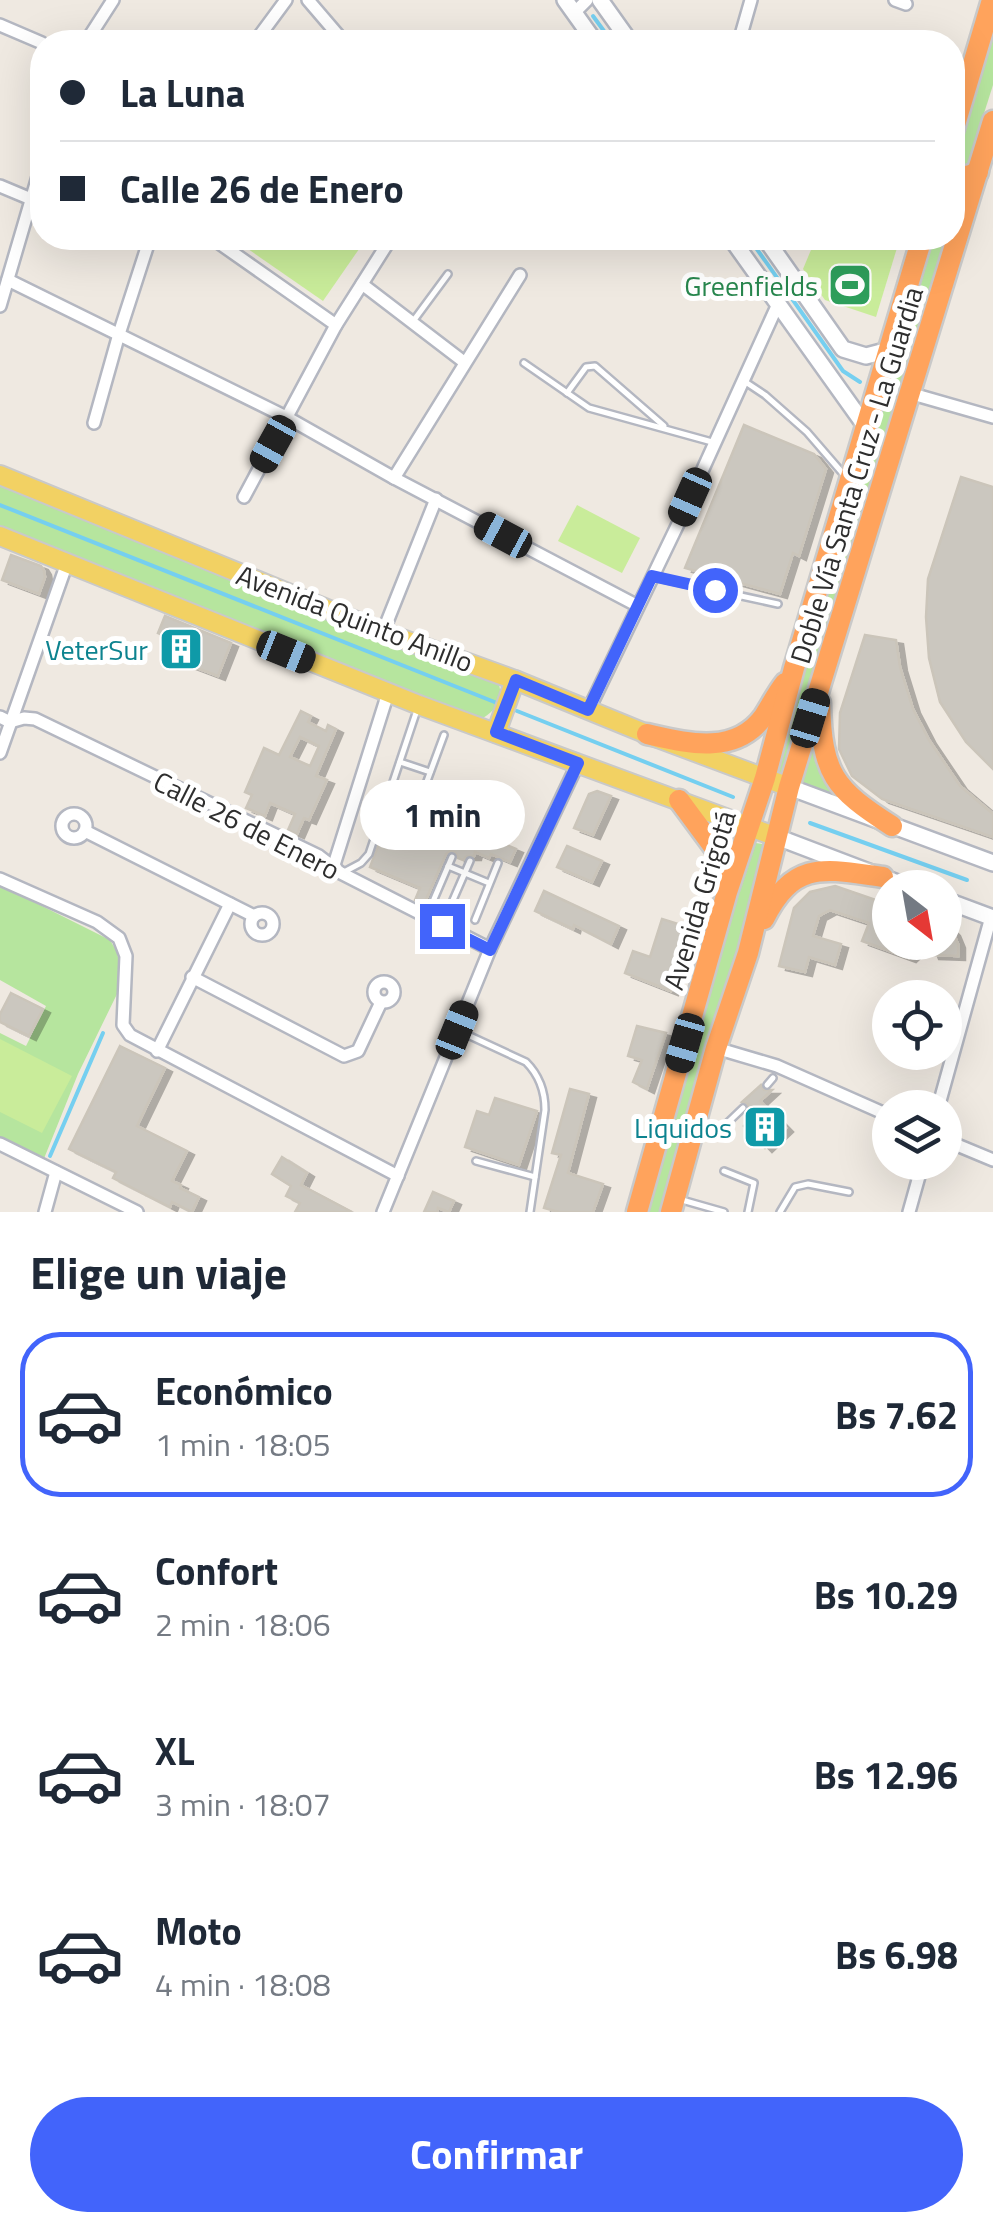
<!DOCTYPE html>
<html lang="es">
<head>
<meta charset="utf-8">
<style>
  :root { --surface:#fff; --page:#f6f6f7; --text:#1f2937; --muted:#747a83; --line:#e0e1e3; --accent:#4264fb }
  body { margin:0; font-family:"Titillium Web",sans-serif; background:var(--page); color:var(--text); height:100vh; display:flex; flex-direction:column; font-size:38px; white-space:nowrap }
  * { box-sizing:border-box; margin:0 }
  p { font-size:32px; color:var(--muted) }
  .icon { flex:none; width:55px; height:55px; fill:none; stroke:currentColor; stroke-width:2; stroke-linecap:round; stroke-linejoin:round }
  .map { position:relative; height:1212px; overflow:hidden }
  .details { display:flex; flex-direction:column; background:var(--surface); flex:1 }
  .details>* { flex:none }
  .banner { position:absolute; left:30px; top:30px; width:935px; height:220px; border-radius:40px; box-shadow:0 10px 40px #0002; display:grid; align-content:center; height:220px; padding:0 30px; background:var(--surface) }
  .needle { width:65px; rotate:149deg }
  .buttons { position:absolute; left:872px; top:870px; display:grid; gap:20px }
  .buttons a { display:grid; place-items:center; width:90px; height:90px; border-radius:50%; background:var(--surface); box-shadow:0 10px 40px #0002; font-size:50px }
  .end { position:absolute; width:45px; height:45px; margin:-22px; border:12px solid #4264fb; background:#fff; box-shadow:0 0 0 5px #fff }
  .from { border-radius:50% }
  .bubble { position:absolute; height:70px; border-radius:35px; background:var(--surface); box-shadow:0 10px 40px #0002; font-size:32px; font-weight:700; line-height:70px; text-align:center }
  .car { position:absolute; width:30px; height:60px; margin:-30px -15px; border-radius:12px; box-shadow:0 0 8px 2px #0007; background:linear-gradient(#222 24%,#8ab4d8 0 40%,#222 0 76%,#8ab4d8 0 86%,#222 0) }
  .banner b { display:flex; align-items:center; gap:35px; height:95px; font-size:38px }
  .banner b+b { border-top:2px solid var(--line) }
  .banner i { width:25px; height:25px; background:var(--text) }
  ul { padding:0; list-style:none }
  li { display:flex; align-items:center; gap:30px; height:165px; margin:0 20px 15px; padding:0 10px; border:5px solid transparent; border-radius:40px }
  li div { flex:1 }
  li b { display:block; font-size:38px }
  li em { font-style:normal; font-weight:700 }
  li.current { border-color:var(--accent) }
  li>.icon { width:90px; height:90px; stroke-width:1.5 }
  h2 { padding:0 30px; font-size:45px; line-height:120px }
  .action { display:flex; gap:20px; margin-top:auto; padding:20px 30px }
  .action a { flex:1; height:115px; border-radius:60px; background:var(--accent); color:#fff; font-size:40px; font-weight:700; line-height:115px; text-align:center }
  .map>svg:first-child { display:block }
  .green { fill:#b6e59e }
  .pitch { fill:#c9ec9a }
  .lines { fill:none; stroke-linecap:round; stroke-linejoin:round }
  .stream { stroke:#75cff0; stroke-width:4 }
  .building { fill:#cbc7bf; stroke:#cbc5ba; stroke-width:2.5; fill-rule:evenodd; filter:url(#shadow) }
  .lane-casing { stroke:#b4b7c1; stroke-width:10 }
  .street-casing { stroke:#b4b7c1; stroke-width:16 }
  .secondary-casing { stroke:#b4b7c1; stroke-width:20 }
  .primary-casing { stroke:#c9c9c9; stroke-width:22 }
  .highway-casing { stroke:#c9c9c9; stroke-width:25 }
  .lane { stroke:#fff; stroke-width:5 }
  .street { stroke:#fff; stroke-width:11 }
  .secondary { stroke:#fff; stroke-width:15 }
  .primary { stroke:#f2d163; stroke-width:18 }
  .highway { stroke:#ffa35c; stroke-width:20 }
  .route { stroke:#4264fb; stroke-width:12 }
  .labels { text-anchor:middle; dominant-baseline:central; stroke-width:10; stroke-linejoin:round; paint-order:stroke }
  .leisure-label { font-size:28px; fill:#27864d; stroke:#fff; text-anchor:end }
  .street-label { font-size:28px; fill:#2e2e2e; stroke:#fff }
  .culture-label { font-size:28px; fill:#0d838f; stroke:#fff; text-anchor:end }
</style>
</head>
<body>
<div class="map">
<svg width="993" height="1212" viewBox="0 0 993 1212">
  <defs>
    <filter id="shadow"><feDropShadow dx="7" dy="4" stdDeviation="0" flood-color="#0004"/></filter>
  </defs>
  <rect width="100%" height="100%" fill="#efe9e1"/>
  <!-- green -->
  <g class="green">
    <path d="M 993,30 L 993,85 L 966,170 L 955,167 Z"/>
    <path d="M 930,238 L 948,238 L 784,782 L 774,778 Z"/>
    <path d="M 0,482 L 497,680 C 506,698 495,712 479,720 L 0,529 Z"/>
    <path d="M 817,729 L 854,805 L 800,786 Z"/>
    <path d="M 756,843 L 762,844 L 765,852 L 663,1212 L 644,1212 L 748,851 Z"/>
    <path d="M 0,885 L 110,940 L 117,952 L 119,963 L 117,994 L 78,1074 L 43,1161 L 0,1137 L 0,1033 L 26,1046 L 46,1006 L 0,980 Z"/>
  </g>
  <!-- pitch -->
  <g class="pitch">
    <path d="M 232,238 L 365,238 L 366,239 L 323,301 Z"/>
    <path d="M 816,238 L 900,238 L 876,317 L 825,300 L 803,269 Z"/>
    <path d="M 577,505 L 640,538 L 622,573 L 558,541 Z"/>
    <path d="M 0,1039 L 72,1076 L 42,1133 L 0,1112 Z"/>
  </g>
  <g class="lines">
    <!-- stream -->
    <g class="stream">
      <path d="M 593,16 L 612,42"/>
      <path d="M 749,238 L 843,371 L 860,382"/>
      <path d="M 0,505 L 497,703"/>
      <path d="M 517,711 L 733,797"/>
      <path d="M 810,823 L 967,880"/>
      <path d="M 50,1156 L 103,1033"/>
    </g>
  </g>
  <!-- building -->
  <g class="building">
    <path d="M 744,425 L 814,454 L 826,469 L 799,556 L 793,553 L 780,594 L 685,568 Z"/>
    <path d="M 961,477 L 993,487 L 993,769 L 966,742 L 940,702 L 929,658 L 926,617 L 928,579 Z"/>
    <path d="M 11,555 L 41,566 L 44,571 L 45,577 L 39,594 L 2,580 Z"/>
    <path d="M 165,616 L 231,643 L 218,676 L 168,657 L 175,640 L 158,633 Z"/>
    <path d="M 865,635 L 896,640 L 900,667 L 913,709 L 929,740 L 960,786 L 993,814 L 993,837 L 882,799 L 852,776 L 839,749 L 840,713 Z"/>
    <path d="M 301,711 L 311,716 L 308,722 L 326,731 L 328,725 L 336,729 L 316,776 L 327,780 L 309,820 L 304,818 L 297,834 L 288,830 L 295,814 L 270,803 L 265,816 L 246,808 L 252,795 L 245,792 L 264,748 L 279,755 ZM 300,737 L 319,746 L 310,766 L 290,757 Z"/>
    <path d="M 597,791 L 611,796 L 593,835 L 574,828 L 589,794 Z"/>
    <path d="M 394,804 L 436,820 L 441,805 L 458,811 L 454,823 L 516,849 L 510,862 L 491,854 L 489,858 L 475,852 L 474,856 L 467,856 L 463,860 L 458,858 L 455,852 L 450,851 L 446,854 L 424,904 L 415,900 L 420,888 L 370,867 Z"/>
    <path d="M 567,846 L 602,861 L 592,882 L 557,867 Z"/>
    <path d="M 835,886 L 890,905 L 890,942 L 926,942 L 909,958 L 862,941 L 869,923 L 830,910 L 819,916 L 813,936 L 841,944 L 835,965 L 809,957 L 805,972 L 779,966 L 794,908 L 810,892 Z"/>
    <path d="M 544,891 L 619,926 L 611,944 L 574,925 L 573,929 L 535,911 Z"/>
    <path d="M 662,919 L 691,928 L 671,991 L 625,973 L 633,951 L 650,957 Z"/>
    <path d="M 945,924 L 953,932 L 958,944 L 958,956 L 932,955 L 927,942 L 945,942 Z"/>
    <path d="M 11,993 L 43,1009 L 29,1036 L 0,1022 L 0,1014 Z"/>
    <path d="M 637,1026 L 666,1033 L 647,1089 L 633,1082 L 642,1060 L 628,1056 Z"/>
    <path d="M 120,1046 L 165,1068 L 137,1126 L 187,1151 L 172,1181 L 181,1185 L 180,1188 L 199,1197 L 192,1212 L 172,1202 L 170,1207 L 113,1178 L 116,1172 L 69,1149 Z"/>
    <path d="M 761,1085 L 764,1090 L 772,1090 L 760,1101 L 786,1128 L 765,1148 L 744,1126 L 752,1118 L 747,1113 L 748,1104 L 742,1102 Z"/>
    <path d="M 570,1089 L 589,1094 L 568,1173 L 603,1184 L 593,1212 L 559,1212 L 544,1208 L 561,1155 L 552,1153 Z"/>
    <path d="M 495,1098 L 537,1111 L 519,1165 L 465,1147 L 477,1111 L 489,1115 Z"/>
    <path d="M 282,1157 L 307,1173 L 301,1185 L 352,1212 L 295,1212 L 300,1203 L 286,1196 L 291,1186 L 272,1174 Z"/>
    <path d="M 433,1192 L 454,1201 L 449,1212 L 438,1208 L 437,1212 L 424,1212 Z"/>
  </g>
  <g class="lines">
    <defs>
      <g id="lane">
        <path d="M 414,320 L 448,274"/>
        <path d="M 524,363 L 589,408 L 712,442"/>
        <path d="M 744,381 L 765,395 L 807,432 L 845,476"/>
        <path d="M 567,393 L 586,367 L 595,366 L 664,426"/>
        <path d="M 654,577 L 778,604"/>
        <path d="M 400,762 L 430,772"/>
        <path d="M 423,792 L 444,735"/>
        <path d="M 448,866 L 489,883"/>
        <path d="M 344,872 L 361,863 L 369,854 L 417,710"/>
        <path d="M 434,899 L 452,857"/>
        <path d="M 475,920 L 498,863"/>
        <path d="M 443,923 L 470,861"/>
        <path d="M 457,1030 L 526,1062 C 539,1075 545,1091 545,1110 L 530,1212"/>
        <path d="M 767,1085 L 773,1078"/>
        <path d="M 720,1130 L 743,1108"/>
        <path d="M 476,1161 L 535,1177"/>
        <path d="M 724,1171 L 754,1183 L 748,1212"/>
        <path d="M 682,1200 L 724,1212"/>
        <path d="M 780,1212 L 795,1187 L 808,1184 L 849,1192"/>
      </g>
      <g id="street">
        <path d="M 308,0 L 344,42"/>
        <path d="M 895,0 L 906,4"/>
        <path d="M 574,13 L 587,0"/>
        <path d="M 0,25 L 42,43"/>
        <path d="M 86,42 L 113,0"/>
        <path d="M 255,42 L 286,0"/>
        <path d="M 739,42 L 751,0"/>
        <path d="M 0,186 L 31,199"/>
        <path d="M 212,238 L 336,325"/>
        <path d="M 8,280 L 288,418 L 394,478 L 638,606"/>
        <path d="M 362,284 L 464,362"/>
        <path d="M 0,306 L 42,163"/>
        <path d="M 909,393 L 993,417"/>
        <path d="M 94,423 L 119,334 L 150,238"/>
        <path d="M 394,478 L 520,275"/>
        <path d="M 244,497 L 336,325 L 391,238"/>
        <path d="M 383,632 L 436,499"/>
        <path d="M 588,711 L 678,524 L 778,304"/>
        <path d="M 0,717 L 10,722 L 24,718 L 35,719 L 319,856 L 341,873 L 490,949"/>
        <path d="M 0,753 L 67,563"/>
        <circle cx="74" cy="826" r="12"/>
        <path d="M 85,831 L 254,916"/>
        <path d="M 333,868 L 388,693"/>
        <path d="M 0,879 L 97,922 L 119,938 L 126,956 L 123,1025 L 130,1035 L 398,1176"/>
        <circle cx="262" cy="924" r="11"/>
        <path d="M 192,977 L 344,1056 L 358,1051 L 381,1002"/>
        <circle cx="384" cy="992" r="10"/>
        <path d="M 716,1048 L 777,1066 L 890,1116"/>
        <path d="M 157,1051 L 230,904"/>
        <path d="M 938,1108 L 991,917"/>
        <path d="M 945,1140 L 993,1160"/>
        <path d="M 0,1144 L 137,1212"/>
        <path d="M 45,1212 L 56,1172"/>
        <path d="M 383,1212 L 490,949 L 578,763"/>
        <path d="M 909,1212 L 923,1162"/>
      </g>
      <g id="secondary">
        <path d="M 565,0 L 595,42"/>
        <path d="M 600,0 L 630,42"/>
        <path d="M 731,238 L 866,427"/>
        <path d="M 765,238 L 843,349 L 866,356 L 889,350"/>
        <path d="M 789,787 L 993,863"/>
        <path d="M 777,837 L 911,888"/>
        <path d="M 945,900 L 993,918"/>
      </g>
      <g id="primary">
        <path d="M 0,475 L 383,632 L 515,680 L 647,734 L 789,787"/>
        <path d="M 0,536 L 419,705 L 777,837"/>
        <path d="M 496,733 L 515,680"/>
      </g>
      <g id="highway">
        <path d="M 952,135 L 992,0"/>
        <path d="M 952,173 C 961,179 968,176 978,172"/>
        <path d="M 820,703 C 822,774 834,789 892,826"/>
        <path d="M 647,734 C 687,743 735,756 764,716 C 771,705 777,693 785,683"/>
        <path d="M 679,800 L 716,850 L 727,889"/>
        <path d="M 764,919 C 794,859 825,869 883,877"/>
        <path d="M 637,1212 L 727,892 L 765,778 L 794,668 L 922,238"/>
        <path d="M 671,1212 L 716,1048 L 748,953 L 789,787 L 993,121"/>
      </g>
    </defs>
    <!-- lane casing -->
    <use href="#lane" class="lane-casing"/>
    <!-- street casing -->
    <use href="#street" class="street-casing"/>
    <!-- secondary casing -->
    <use href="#secondary" class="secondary-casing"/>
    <!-- primary casing -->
    <use href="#primary" class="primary-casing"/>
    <!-- highway casing -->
    <use href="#highway" class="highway-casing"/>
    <!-- lane -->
    <use href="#lane" class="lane"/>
    <!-- street -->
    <use href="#street" class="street"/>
    <!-- secondary -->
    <use href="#secondary" class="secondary"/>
    <!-- primary -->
    <use href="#primary" class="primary"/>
    <!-- highway -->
    <use href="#highway" class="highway"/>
  </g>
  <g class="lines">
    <!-- route -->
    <path class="route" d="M 442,926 L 490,950 L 578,763 L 496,732 L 516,680 L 588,710 L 652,576 L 715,590"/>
  </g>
  <!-- icons -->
  <defs>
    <symbol id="stadium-square" viewBox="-11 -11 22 22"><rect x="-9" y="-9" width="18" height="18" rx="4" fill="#2e9e5b" stroke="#fff"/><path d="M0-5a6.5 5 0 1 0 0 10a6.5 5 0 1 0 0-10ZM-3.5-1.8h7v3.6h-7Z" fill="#fff"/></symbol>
    <symbol id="building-square" viewBox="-11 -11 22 22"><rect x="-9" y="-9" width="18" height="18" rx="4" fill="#0f9aa8" stroke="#fff"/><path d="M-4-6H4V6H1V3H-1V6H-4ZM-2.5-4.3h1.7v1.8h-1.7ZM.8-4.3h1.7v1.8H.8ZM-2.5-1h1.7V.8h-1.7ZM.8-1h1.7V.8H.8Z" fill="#fff"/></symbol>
  </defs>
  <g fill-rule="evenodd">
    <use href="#stadium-square" x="825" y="260" width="50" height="50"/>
    <use href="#building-square" x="156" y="624" width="50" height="50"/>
    <use href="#building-square" x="740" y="1102" width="50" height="50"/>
  </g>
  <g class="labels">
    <!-- leisure labels -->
    <g class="leisure-label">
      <text x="818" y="285">Greenfields</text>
    </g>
    <!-- street labels -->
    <g class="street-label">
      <text transform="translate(856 475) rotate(-73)">Doble Vía Santa Cruz - La Guardia</text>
      <text transform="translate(355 618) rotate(21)">Avenida Quinto Anillo</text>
      <text transform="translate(247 825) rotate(27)">Calle 26 de Enero</text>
      <text transform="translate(699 900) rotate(-73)">Avenida Grigotá</text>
    </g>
    <!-- culture labels -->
    <g class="culture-label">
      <text x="148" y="649">VeterSur</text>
      <text x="732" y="1127">Liquidos</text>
    </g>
  </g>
</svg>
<div class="buttons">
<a><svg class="needle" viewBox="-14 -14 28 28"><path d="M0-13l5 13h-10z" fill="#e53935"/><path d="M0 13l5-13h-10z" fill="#747a83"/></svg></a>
<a><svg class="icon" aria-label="locate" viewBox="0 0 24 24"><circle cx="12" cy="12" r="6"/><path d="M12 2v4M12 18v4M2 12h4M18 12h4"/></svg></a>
<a><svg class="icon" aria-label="layers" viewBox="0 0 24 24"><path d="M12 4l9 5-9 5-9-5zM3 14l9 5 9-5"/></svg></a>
</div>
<i class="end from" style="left:715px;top:590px"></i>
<i class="end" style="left:442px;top:926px"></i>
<div class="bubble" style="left:360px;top:780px;width:165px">1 min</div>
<i class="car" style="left:273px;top:444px;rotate:209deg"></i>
<i class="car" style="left:690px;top:497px;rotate:204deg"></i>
<i class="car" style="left:503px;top:535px;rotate:298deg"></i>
<i class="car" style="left:286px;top:652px;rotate:112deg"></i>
<i class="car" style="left:810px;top:718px;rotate:17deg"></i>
<i class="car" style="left:457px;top:1030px;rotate:22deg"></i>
<i class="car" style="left:685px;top:1043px;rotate:196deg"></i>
<div class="banner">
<b><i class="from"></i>La Luna</b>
<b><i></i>Calle 26 de Enero</b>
</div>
</div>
<section class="details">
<h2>Elige un viaje</h2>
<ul>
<li class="current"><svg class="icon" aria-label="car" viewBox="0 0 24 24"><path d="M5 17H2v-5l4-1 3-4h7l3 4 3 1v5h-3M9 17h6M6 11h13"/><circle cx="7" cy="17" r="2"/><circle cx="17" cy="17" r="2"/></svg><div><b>Económico</b><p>1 min · 18:05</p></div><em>Bs 7.62</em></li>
<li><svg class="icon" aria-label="car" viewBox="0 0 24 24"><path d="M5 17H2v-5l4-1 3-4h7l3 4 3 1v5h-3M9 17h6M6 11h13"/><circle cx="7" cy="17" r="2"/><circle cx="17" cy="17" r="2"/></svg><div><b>Confort</b><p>2 min · 18:06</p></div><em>Bs 10.29</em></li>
<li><svg class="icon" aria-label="car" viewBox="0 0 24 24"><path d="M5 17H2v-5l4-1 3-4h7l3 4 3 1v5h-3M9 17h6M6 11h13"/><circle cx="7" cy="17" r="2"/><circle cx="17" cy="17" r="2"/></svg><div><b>XL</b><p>3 min · 18:07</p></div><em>Bs 12.96</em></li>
<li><svg class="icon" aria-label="car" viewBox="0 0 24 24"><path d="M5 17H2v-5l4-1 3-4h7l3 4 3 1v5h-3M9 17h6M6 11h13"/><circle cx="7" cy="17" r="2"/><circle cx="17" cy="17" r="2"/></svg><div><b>Moto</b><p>4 min · 18:08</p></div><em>Bs 6.98</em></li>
</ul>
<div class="action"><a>Confirmar</a></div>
</section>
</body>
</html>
